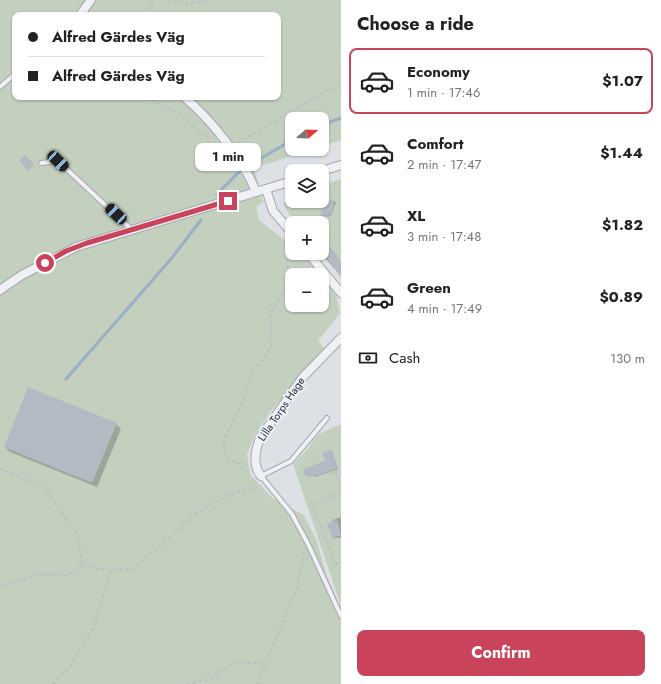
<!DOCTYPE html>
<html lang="en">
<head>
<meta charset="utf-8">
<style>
  :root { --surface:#fff; --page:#f6f6f6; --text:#222; --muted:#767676; --line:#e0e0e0; --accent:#c9445a }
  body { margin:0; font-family:Jost,sans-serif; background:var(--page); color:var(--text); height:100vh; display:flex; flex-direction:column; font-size:15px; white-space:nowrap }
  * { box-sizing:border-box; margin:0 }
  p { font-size:13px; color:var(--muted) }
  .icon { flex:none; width:22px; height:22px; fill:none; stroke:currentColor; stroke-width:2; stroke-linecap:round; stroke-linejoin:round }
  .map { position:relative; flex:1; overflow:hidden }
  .side { display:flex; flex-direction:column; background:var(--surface); width:320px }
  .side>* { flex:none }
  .banner { position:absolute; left:12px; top:12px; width:269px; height:88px; border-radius:8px; box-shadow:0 1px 3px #0004; display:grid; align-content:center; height:88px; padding:0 16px; background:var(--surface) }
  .needle { width:26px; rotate:71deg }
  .tools { position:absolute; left:285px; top:112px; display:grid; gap:8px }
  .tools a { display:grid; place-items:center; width:44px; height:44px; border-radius:8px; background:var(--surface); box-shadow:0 1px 3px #0004; font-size:20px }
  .end { position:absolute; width:18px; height:18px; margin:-9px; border:5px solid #c9445a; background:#fff; box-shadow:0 0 0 2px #fff }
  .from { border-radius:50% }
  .bubble { position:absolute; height:28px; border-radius:8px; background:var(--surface); box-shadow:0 1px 3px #0004; font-size:13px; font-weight:700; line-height:28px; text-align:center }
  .car { position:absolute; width:12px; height:24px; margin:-12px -6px; border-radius:5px; box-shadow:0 0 3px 1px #0007; background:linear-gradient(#222 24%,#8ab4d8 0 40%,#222 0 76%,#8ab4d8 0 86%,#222 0) }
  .banner b { display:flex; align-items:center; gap:14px; height:38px; font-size:15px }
  .banner b+b { border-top:1px solid var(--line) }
  .banner i { width:10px; height:10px; background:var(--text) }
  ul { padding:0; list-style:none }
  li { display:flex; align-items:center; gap:12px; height:66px; margin:0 8px 6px; padding:0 8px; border:2px solid transparent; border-radius:8px }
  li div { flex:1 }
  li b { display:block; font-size:15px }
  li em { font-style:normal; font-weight:700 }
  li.on { border-color:var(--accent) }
  li>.icon { width:36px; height:36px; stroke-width:1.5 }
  h2 { padding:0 16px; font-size:18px; line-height:48px }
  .pay { display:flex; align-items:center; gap:10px; height:44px; padding:0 16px; font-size:15px }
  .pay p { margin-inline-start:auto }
  .cta { display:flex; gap:8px; margin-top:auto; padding:8px 16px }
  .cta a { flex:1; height:46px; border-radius:8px; background:var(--accent); color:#fff; font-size:16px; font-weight:700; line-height:46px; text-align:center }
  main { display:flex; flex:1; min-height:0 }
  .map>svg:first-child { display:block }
  .green { fill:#c3d0be; fill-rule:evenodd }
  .shadow { fill:#0003 }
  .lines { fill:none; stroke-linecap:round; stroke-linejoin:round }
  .stream { stroke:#99afc6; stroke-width:3 }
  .building { fill:#b4bac3 }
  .lane-casing { stroke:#a3a8b0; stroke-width:6 }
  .street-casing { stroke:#a3a8b0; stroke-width:10 }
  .path { stroke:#bbbfc5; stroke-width:2; stroke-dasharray:3 3; stroke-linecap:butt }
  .lane { stroke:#eff1f5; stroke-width:4 }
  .street { stroke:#eff1f5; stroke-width:8 }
  .route { stroke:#c9445a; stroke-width:5 }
  .labels { text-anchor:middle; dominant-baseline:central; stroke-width:4; stroke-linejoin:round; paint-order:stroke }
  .street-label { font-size:11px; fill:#272f3c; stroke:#ecf0f4 }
</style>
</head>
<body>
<main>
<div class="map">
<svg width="341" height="684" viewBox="0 0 341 684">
  <rect width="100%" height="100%" fill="#dde1e6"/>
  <!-- green -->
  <g class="green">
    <path d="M 0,0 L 341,0 L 341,140 L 322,146 L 322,119 L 292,119 L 292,149 L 313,149 L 254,168 L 263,202 L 256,207 L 259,220 L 292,246 L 292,253 L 300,253 L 321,275 L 292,275 L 292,305 L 322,305 L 322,276 L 337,298 L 340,313 L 318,341 L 325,349 L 270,412 L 254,437 L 247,454 L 250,474 L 271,497 L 304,515 L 317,541 L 326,574 L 339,604 L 341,604 L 341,684 L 0,684 ZM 15,15 L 278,15 L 278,97 L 15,97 Z"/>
    <path d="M 341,179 L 341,276 L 320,253 L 322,253 L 322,223 L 295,223 L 283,204 L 292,194 L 292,201 L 322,201 L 322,185 Z"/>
    <path d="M 341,424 L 341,602 L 340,603 L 293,464 L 307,450 L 317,435 Z"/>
  </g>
  <!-- shadow -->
  <g class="shadow">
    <path d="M 327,199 L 336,202 L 331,216 L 322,217 Z"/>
    <path d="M 322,236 L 325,240 L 324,241 L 341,263 L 341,276 L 321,253 Z"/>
    <path d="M 116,424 L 121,429 L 97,487 L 10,452 L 5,447 Z"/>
    <path d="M 332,451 L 338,469 L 315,477 L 313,475 L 308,477 L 327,462 Z"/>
    <path d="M 341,517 L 341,538 L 333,538 L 333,520 Z"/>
  </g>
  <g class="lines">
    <!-- stream -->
    <g class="stream">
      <path d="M 322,125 L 341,118"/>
      <path d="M 248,166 L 292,140"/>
      <path d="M 217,194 L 240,171"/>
      <path d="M 66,379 L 171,259 L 201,220"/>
    </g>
  </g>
  <!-- building -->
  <g class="building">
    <path d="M 25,155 L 34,164 L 28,171 L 19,161 Z"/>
    <path d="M 326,198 L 334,200 L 333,204 L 334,204 L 331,215 L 320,216 Z"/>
    <path d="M 322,238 L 337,255 L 341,264 L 341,277 L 322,251 Z"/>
    <path d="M 28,387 L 117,423 L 92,483 L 4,447 Z"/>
    <path d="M 331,449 L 338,468 L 313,477 L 312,475 L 306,477 L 303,469 L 325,461 L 322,453 Z"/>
    <path d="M 337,520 L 341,535 L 332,538 L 327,524 Z"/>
  </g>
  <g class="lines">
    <defs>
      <g id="lane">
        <path d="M 0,87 L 15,74"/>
        <path d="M 41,163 L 58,161 L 131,229"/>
        <path d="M 327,418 L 291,461 L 261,476 L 292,514 L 309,546 L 341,616"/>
      </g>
      <g id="street">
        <path d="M 80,15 L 91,0"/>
        <path d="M 184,97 C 209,117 245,162 256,192"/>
        <path d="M 322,171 L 341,165"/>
        <path d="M 266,189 L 273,211 L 292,233"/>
        <path d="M 308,253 L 341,293"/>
        <path d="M 0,290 L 22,275 L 76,247 L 292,181"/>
        <path d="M 261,476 C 252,465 255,451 260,438 L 303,377 L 341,338"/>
      </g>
    </defs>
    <!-- lane casing -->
    <use href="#lane" class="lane-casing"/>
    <!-- street casing -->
    <use href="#street" class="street-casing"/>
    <!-- path -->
    <g class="path">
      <path d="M 168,0 L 188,4 L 210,0"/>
      <path d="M 152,15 L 149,8 L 153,0"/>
      <path d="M 146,97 L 181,115 L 195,129 L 211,139"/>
      <path d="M 238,143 L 316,97 L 341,84"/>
      <path d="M 301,171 L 315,166"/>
      <path d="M 247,464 C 231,464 222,457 224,440 L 245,396 L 253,371 L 270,349 L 272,343 L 270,313 L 287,287 L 288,275 L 285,238"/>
      <path d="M 0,469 L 43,486 L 78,536 L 82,564"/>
      <path d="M 329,472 L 335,473 L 340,468"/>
      <path d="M 336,472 L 341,488"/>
      <path d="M 341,493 L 312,503 L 335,564 L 341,562"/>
      <path d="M 0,586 L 43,574 L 64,576 L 76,571 L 82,564 L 93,568 L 111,570 L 132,569 L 172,536 L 193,515 L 216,501 L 240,491 L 261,486"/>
      <path d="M 53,684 L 70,667 L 95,624 L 111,570"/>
      <path d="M 187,684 L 211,679 L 232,664 L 266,662"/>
      <path d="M 257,684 L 297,587 L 304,552"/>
    </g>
    <!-- lane -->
    <use href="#lane" class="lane"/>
    <!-- street -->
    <use href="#street" class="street"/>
  </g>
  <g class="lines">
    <!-- route -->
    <path class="route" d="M 45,263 L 66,251 L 87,243 L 228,201"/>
  </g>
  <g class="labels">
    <!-- street labels -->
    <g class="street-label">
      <text transform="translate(281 409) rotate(-56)">Lilla Torps Hage</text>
    </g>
  </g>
</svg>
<div class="tools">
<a><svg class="needle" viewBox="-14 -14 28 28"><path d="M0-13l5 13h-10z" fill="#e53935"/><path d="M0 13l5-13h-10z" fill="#767676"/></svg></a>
<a><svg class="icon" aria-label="layers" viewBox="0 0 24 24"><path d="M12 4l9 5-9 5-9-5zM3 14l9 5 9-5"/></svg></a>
<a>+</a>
<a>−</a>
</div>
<i class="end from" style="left:45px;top:263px"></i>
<i class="end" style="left:228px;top:201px"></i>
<div class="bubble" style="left:195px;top:143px;width:66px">1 min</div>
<i class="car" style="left:58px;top:161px;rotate:133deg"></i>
<i class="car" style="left:116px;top:214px;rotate:313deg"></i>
<div class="banner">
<b><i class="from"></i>Alfred Gärdes Väg</b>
<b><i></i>Alfred Gärdes Väg</b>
</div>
</div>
<section class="side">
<h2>Choose a ride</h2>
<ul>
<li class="on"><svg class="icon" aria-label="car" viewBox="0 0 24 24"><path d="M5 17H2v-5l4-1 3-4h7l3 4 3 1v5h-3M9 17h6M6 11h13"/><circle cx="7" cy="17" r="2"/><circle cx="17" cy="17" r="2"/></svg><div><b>Economy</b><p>1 min · 17:46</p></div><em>$1.07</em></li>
<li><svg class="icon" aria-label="car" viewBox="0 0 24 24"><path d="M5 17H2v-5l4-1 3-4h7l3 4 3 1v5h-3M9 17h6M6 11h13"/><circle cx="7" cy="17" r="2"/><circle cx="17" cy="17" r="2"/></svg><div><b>Comfort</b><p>2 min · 17:47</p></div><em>$1.44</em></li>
<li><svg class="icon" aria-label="car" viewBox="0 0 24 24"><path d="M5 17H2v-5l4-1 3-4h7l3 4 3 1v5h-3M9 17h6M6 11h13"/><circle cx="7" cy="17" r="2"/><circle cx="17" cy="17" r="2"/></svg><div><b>XL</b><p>3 min · 17:48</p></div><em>$1.82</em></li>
<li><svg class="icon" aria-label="car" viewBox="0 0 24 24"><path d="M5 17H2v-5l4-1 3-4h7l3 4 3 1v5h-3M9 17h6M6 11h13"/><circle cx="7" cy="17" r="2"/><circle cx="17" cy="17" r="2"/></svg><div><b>Green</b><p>4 min · 17:49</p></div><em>$0.89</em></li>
</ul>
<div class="pay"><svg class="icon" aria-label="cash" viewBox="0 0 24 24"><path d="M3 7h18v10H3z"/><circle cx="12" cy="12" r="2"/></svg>Cash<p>130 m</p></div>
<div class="cta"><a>Confirm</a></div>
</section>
</main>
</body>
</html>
